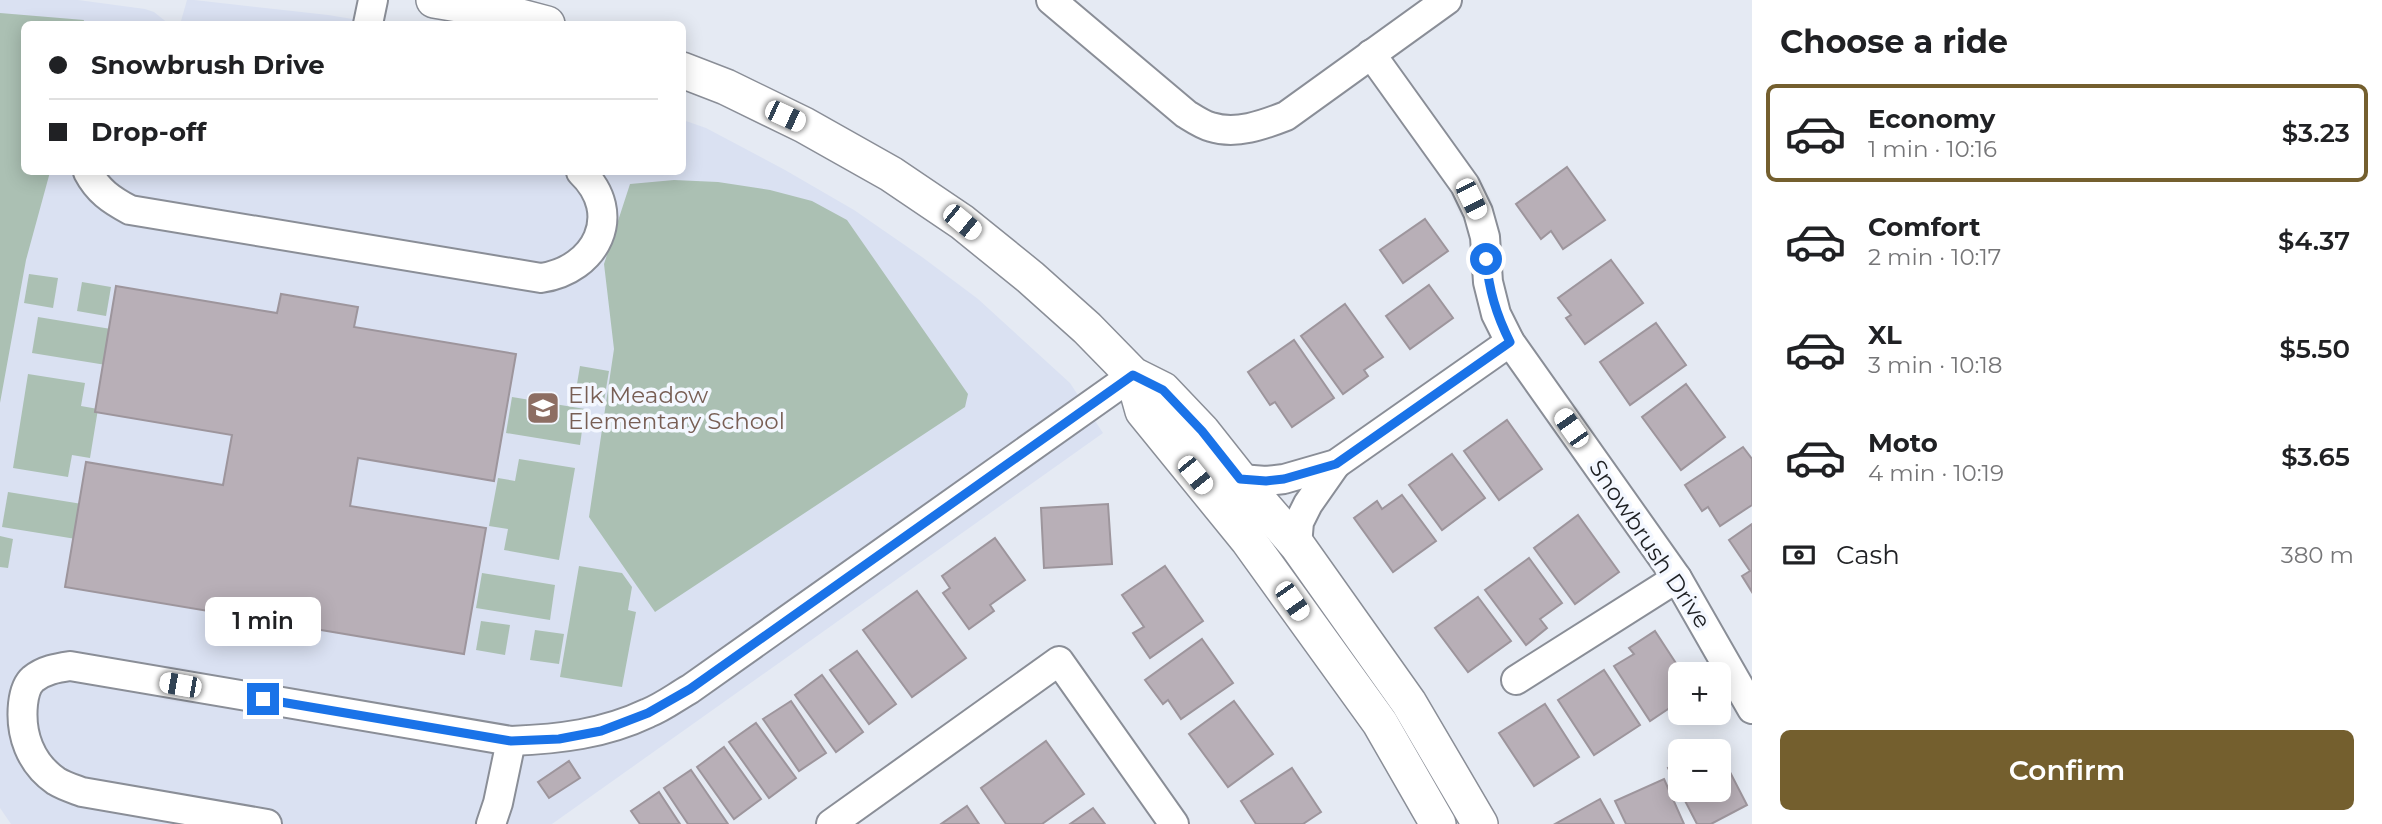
<!DOCTYPE html>
<html lang="en">
<head>
<meta charset="utf-8">
<style>
  :root { --surface:#fff; --page:#f2f2f2; --text:#202124; --muted:#757577; --line:#e0e0e0; --accent:#745f2e }
  body { margin:0; font-family:Montserrat,sans-serif; background:var(--page); color:var(--text); height:100vh; display:flex; flex-direction:column; font-size:26px; white-space:nowrap }
  * { box-sizing:border-box; margin:0 }
  p { font-size:23px; color:var(--muted) }
  .icon { flex:none; width:38px; height:38px; fill:none; stroke:currentColor; stroke-width:2; stroke-linecap:round; stroke-linejoin:round }
  .map { position:relative; flex:1; overflow:hidden }
  .drawer { display:flex; flex-direction:column; background:var(--surface); width:630px }
  .drawer>* { flex:none }
  .top-card { position:absolute; left:21px; top:21px; width:665px; height:154px; border-radius:10px; box-shadow:0 4px 18px #0003; display:grid; align-content:center; height:154px; padding:0 28px; background:var(--surface) }
  .controls { position:absolute; left:1668px; top:662px; display:grid; gap:14px }
  .controls a { display:grid; place-items:center; width:63px; height:63px; border-radius:10px; background:var(--surface); box-shadow:0 4px 18px #0003; font-size:35px }
  .end { position:absolute; width:32px; height:32px; margin:-16px; border:9px solid #1a73e8; background:#fff; box-shadow:0 0 0 4px #fff }
  .from { border-radius:50% }
  .bubble { position:absolute; height:49px; border-radius:10px; background:var(--surface); box-shadow:0 4px 18px #0003; font-size:23px; font-weight:600; line-height:49px; text-align:center }
  .car { position:absolute; width:21px; height:42px; margin:-21px -10px; border-radius:9px; box-shadow:0 0 5px 2px #0007; background:linear-gradient(#fff 24%,#345 0 40%,#fff 0 76%,#345 0 86%,#fff 0) }
  .top-card b { display:flex; align-items:center; gap:24px; height:66px; font-size:26px }
  .top-card b+b { border-top:2px solid var(--line) }
  .top-card i { width:18px; height:18px; background:var(--text) }
  ul { padding:0; list-style:none }
  li { display:flex; align-items:center; gap:21px; height:98px; margin:0 14px 10px; padding:0 14px; border:4px solid transparent; border-radius:10px }
  li div { flex:1 }
  li b { display:block; font-size:26px }
  li em { font-style:normal; font-weight:600 }
  li.current { border-color:var(--accent) }
  li>.icon { width:63px; height:63px; stroke-width:1.5 }
  h2 { padding:0 28px; font-size:32px; line-height:84px }
  .pay { display:flex; align-items:center; gap:18px; height:77px; padding:0 28px; font-size:26px }
  .pay p { margin-inline-start:auto }
  .primary-button { display:flex; gap:14px; margin-top:auto; padding:14px 28px }
  .primary-button a { flex:1; height:80px; border-radius:10px; background:var(--accent); color:#fff; font-size:28px; font-weight:600; line-height:80px; text-align:center }
  main { display:flex; flex:1; min-height:0 }
  .map>svg:first-child { display:block }
  .built { fill:#dae1f2 }
  .green { fill:#abc0b3 }
  .building { fill:#b8afb7; stroke:#9d959c; stroke-width:2 }
  .lines { fill:none; stroke-linecap:round; stroke-linejoin:round }
  .minor-casing { stroke:#8a8e97; stroke-width:32 }
  .major-casing { stroke:#8a8e97; stroke-width:38 }
  .minor { stroke:#fff; stroke-width:28 }
  .major { stroke:#fff; stroke-width:35 }
  .route { stroke:#1a73e8; stroke-width:9 }
  .labels { text-anchor:middle; dominant-baseline:central; stroke-width:7; stroke-linejoin:round; paint-order:stroke }
  .education-label { font-size:23px; fill:#785e54; stroke:#f3f7ff; text-anchor:start }
  .street-label { font-size:23px; fill:#1d1f22; stroke:#f3f7ff }
</style>
</head>
<body>
<main>
<div class="map">
<svg width="1752" height="824" viewBox="0 0 1752 824">
  <rect width="100%" height="100%" fill="#e5eaf3"/>
  <!-- built -->
  <path class="built" d="M 0,0 L 78,0 L 145,9 L 154,12 L 169,24 L 181,21 L 187,0 L 194,0 L 328,15 L 383,24 L 24,24 L 24,172 L 682,172 L 683,120 L 706,128 L 785,170 L 854,210 L 922,257 L 978,299 L 1070,383 L 1103,433 L 552,824 L 11,824 L 0,808 Z"/>
  <!-- green -->
  <g class="green">
    <path d="M 0,13 L 84,20 L 83,24 L 24,24 L 24,172 L 50,172 L 26,260 L 0,403 Z"/>
    <path d="M 674,180 L 718,182 L 770,190 L 812,201 L 847,220 L 968,394 L 965,407 L 655,612 L 589,517 L 614,349 L 604,264 L 630,184 Z"/>
    <path d="M 29,274 L 58,278 L 53,308 L 24,303 Z"/>
    <path d="M 82,282 L 111,287 L 106,316 L 77,311 Z"/>
    <path d="M 38,317 L 111,329 L 106,365 L 32,353 Z"/>
    <path d="M 580,366 L 609,371 L 604,401 L 575,396 Z"/>
    <path d="M 28,374 L 85,383 L 81,406 L 98,409 L 90,458 L 72,455 L 68,477 L 13,468 Z"/>
    <path d="M 512,397 L 585,409 L 580,445 L 506,433 Z"/>
    <path d="M 519,459 L 575,468 L 559,560 L 504,550 L 508,529 L 489,526 L 498,478 L 515,481 Z"/>
    <path d="M 8,492 L 82,504 L 76,539 L 2,527 Z"/>
    <path d="M 0,536 L 13,539 L 8,568 L 0,567 Z"/>
    <path d="M 579,566 L 622,573 L 632,587 L 628,610 L 636,612 L 622,687 L 560,677 Z"/>
    <path d="M 482,573 L 555,585 L 550,620 L 476,608 Z"/>
    <path d="M 481,621 L 510,625 L 505,655 L 476,650 Z"/>
    <path d="M 535,630 L 564,634 L 559,664 L 530,660 Z"/>
  </g>
  <!-- building -->
  <g class="building">
    <path d="M 1567,167 L 1605,220 L 1563,249 L 1551,231 L 1541,239 L 1516,204 Z"/>
    <path d="M 1425,219 L 1448,251 L 1403,283 L 1380,250 Z"/>
    <path d="M 1611,260 L 1643,303 L 1585,344 L 1566,318 L 1571,315 L 1558,298 Z"/>
    <path d="M 1429,285 L 1453,318 L 1410,349 L 1386,316 Z"/>
    <path d="M 116,286 L 277,313 L 281,294 L 358,307 L 354,327 L 516,354 L 494,481 L 358,458 L 350,506 L 486,528 L 464,654 L 65,587 L 86,462 L 223,485 L 232,435 L 95,412 Z"/>
    <path d="M 1345,304 L 1383,357 L 1364,370 L 1368,376 L 1343,394 L 1301,336 Z"/>
    <path d="M 1656,323 L 1686,365 L 1630,405 L 1600,362 Z"/>
    <path d="M 1294,340 L 1334,398 L 1292,427 L 1275,402 L 1270,405 L 1248,372 Z"/>
    <path d="M 1686,384 L 1725,437 L 1681,470 L 1642,417 Z"/>
    <path d="M 1507,420 L 1542,469 L 1499,500 L 1464,451 Z"/>
    <path d="M 1743,447 L 1752,459 L 1752,505 L 1720,526 L 1708,507 L 1702,511 L 1685,485 Z"/>
    <path d="M 1452,454 L 1485,498 L 1442,530 L 1409,485 Z"/>
    <path d="M 1402,495 L 1436,541 L 1393,572 L 1354,518 L 1377,501 L 1382,509 Z"/>
    <path d="M 1108,504 L 1112,564 L 1044,568 L 1041,508 Z"/>
    <path d="M 1578,515 L 1619,572 L 1575,604 L 1534,548 Z"/>
    <path d="M 1752,524 L 1752,592 L 1742,576 L 1750,571 L 1729,540 Z"/>
    <path d="M 995,538 L 1025,580 L 990,605 L 994,611 L 969,629 L 943,593 L 950,588 L 942,576 Z"/>
    <path d="M 1529,558 L 1562,603 L 1540,619 L 1547,628 L 1526,645 L 1485,590 Z"/>
    <path d="M 1165,566 L 1203,621 L 1150,658 L 1133,633 L 1144,627 L 1122,595 Z"/>
    <path d="M 917,591 L 966,658 L 912,697 L 863,630 Z"/>
    <path d="M 1478,597 L 1511,641 L 1468,672 L 1435,628 Z"/>
    <path d="M 1655,631 L 1683,674 L 1680,674 L 1680,701 L 1650,721 L 1614,666 L 1634,654 L 1629,648 Z"/>
    <path d="M 1202,639 L 1233,683 L 1181,719 L 1168,700 L 1163,704 L 1145,680 Z"/>
    <path d="M 857,651 L 896,704 L 869,724 L 830,670 Z"/>
    <path d="M 1604,670 L 1640,725 L 1594,755 L 1558,700 Z"/>
    <path d="M 822,675 L 863,732 L 836,752 L 795,695 Z"/>
    <path d="M 791,701 L 826,753 L 799,771 L 763,719 Z"/>
    <path d="M 1234,701 L 1273,754 L 1228,787 L 1189,734 Z"/>
    <path d="M 1545,704 L 1579,757 L 1534,786 L 1499,733 Z"/>
    <path d="M 756,723 L 796,778 L 769,798 L 729,742 Z"/>
    <path d="M 1046,741 L 1084,794 L 1042,824 L 1006,824 L 981,788 Z"/>
    <path d="M 1715,743 L 1747,805 L 1711,824 L 1697,824 L 1668,768 L 1680,761 L 1680,789 L 1718,789 L 1718,751 L 1700,751 Z"/>
    <path d="M 724,747 L 761,799 L 734,819 L 697,767 Z"/>
    <path d="M 569,761 L 580,778 L 549,798 L 538,782 Z"/>
    <path d="M 1292,768 L 1321,812 L 1303,824 L 1256,824 L 1241,801 Z"/>
    <path d="M 691,770 L 728,824 L 688,824 L 664,788 Z"/>
    <path d="M 1664,779 L 1684,824 L 1626,824 L 1615,801 Z"/>
    <path d="M 659,792 L 680,824 L 640,824 L 631,811 Z"/>
    <path d="M 1600,799 L 1614,824 L 1555,824 Z"/>
    <path d="M 967,806 L 979,824 L 941,824 Z"/>
    <path d="M 1093,808 L 1105,824 L 1070,824 Z"/>
  </g>
  <g class="lines">
    <defs>
      <g id="minor">
        <path d="M 1051,0 L 1186,114 C 1194,119 1203,125 1211,127 C 1236,135 1263,125 1286,116 L 1447,0"/>
        <path d="M 368,24 L 373,0"/>
        <path d="M 1371,54 L 1465,185 L 1478,212 L 1485,237 L 1488,282 L 1496,314 L 1510,342 L 1677,578 L 1752,709"/>
        <path d="M 88,172 C 98,191 111,200 130,210 L 541,278 C 596,270 625,214 581,172"/>
        <path d="M 1240,479 L 1266,481 L 1284,479 L 1336,464 L 1510,342"/>
        <path d="M 1297,545 L 1299,522 L 1308,504 L 1336,464"/>
        <path d="M 1516,680 L 1677,578"/>
        <path d="M 267,824 L 82,792 C 74,789 64,786 56,781 C 30,763 20,734 23,704 C 24,695 26,685 33,679 C 44,670 57,668 70,666 L 511,741 C 559,739 604,734 648,713 C 663,707 676,697 690,689 L 1133,375"/>
        <path d="M 491,824 L 498,803 L 511,741"/>
        <path d="M 831,824 L 1059,661 L 1174,824"/>
      </g>
      <g id="major">
        <path d="M 434,0 L 494,10 L 547,24"/>
        <path d="M 682,70 L 726,87 L 804,125 L 891,174 L 962,222 L 1030,277 L 1087,328 L 1133,375 L 1163,390 L 1202,431 L 1240,479 L 1297,545 L 1409,703 L 1480,824"/>
        <path d="M 1133,375 L 1143,411 L 1248,540 L 1380,723 L 1438,824"/>
      </g>
    </defs>
    <!-- minor casing -->
    <use href="#minor" class="minor-casing"/>
    <!-- major casing -->
    <use href="#major" class="major-casing"/>
    <!-- minor -->
    <use href="#minor" class="minor"/>
    <!-- major -->
    <use href="#major" class="major"/>
  </g>
  <g class="lines">
    <!-- route -->
    <path class="route" d="M 263,699 L 511,741 L 559,739 L 601,731 L 648,713 L 690,689 L 1133,375 L 1163,390 L 1202,431 L 1240,479 L 1266,481 L 1284,479 L 1336,464 L 1510,342 C 1496,314 1489,290 1486,259"/>
  </g>
  <!-- icons -->
  <defs>
    <symbol id="school-square" viewBox="-11 -11 22 22"><rect x="-9" y="-9" width="18" height="18" rx="4" fill="#8d6e63" stroke="#f3f7ff"/><path d="M0-5L7-2L0 1L-7-2ZM-4 1L0 2.5L4 1V4Q0 6-4 4Z" fill="#fff"/></symbol>
  </defs>
  <g fill-rule="evenodd">
    <use href="#school-square" x="524" y="389" width="38" height="38"/>
  </g>
  <g class="labels">
    <!-- education labels -->
    <g class="education-label">
      <text x="568" y="395">Elk Meadow<tspan x="568" dy="26">Elementary School</tspan></text>
    </g>
    <!-- street labels -->
    <g class="street-label">
      <text transform="translate(1650 544) rotate(56)">Snowbrush Drive</text>
    </g>
  </g>
</svg>
<div class="controls">
<a>+</a>
<a>−</a>
</div>
<i class="end from" style="left:1486px;top:259px"></i>
<i class="end" style="left:263px;top:699px"></i>
<div class="bubble" style="left:205px;top:597px;width:116px">1 min</div>
<i class="car" style="left:785px;top:116px;rotate:115deg"></i>
<i class="car" style="left:1471px;top:199px;rotate:154deg"></i>
<i class="car" style="left:962px;top:222px;rotate:129deg"></i>
<i class="car" style="left:1571px;top:428px;rotate:325deg"></i>
<i class="car" style="left:1195px;top:475px;rotate:141deg"></i>
<i class="car" style="left:1292px;top:601px;rotate:145deg"></i>
<i class="car" style="left:180px;top:685px;rotate:280deg"></i>
<div class="top-card">
<b><i class="from"></i>Snowbrush Drive</b>
<b><i></i>Drop-off</b>
</div>
</div>
<section class="drawer">
<h2>Choose a ride</h2>
<ul>
<li class="current"><svg class="icon" aria-label="car" viewBox="0 0 24 24"><path d="M5 17H2v-5l4-1 3-4h7l3 4 3 1v5h-3M9 17h6M6 11h13"/><circle cx="7" cy="17" r="2"/><circle cx="17" cy="17" r="2"/></svg><div><b>Economy</b><p>1 min · 10:16</p></div><em>$3.23</em></li>
<li><svg class="icon" aria-label="car" viewBox="0 0 24 24"><path d="M5 17H2v-5l4-1 3-4h7l3 4 3 1v5h-3M9 17h6M6 11h13"/><circle cx="7" cy="17" r="2"/><circle cx="17" cy="17" r="2"/></svg><div><b>Comfort</b><p>2 min · 10:17</p></div><em>$4.37</em></li>
<li><svg class="icon" aria-label="car" viewBox="0 0 24 24"><path d="M5 17H2v-5l4-1 3-4h7l3 4 3 1v5h-3M9 17h6M6 11h13"/><circle cx="7" cy="17" r="2"/><circle cx="17" cy="17" r="2"/></svg><div><b>XL</b><p>3 min · 10:18</p></div><em>$5.50</em></li>
<li><svg class="icon" aria-label="car" viewBox="0 0 24 24"><path d="M5 17H2v-5l4-1 3-4h7l3 4 3 1v5h-3M9 17h6M6 11h13"/><circle cx="7" cy="17" r="2"/><circle cx="17" cy="17" r="2"/></svg><div><b>Moto</b><p>4 min · 10:19</p></div><em>$3.65</em></li>
</ul>
<div class="pay"><svg class="icon" aria-label="cash" viewBox="0 0 24 24"><path d="M3 7h18v10H3z"/><circle cx="12" cy="12" r="2"/></svg>Cash<p>380 m</p></div>
<div class="primary-button"><a>Confirm</a></div>
</section>
</main>
</body>
</html>
